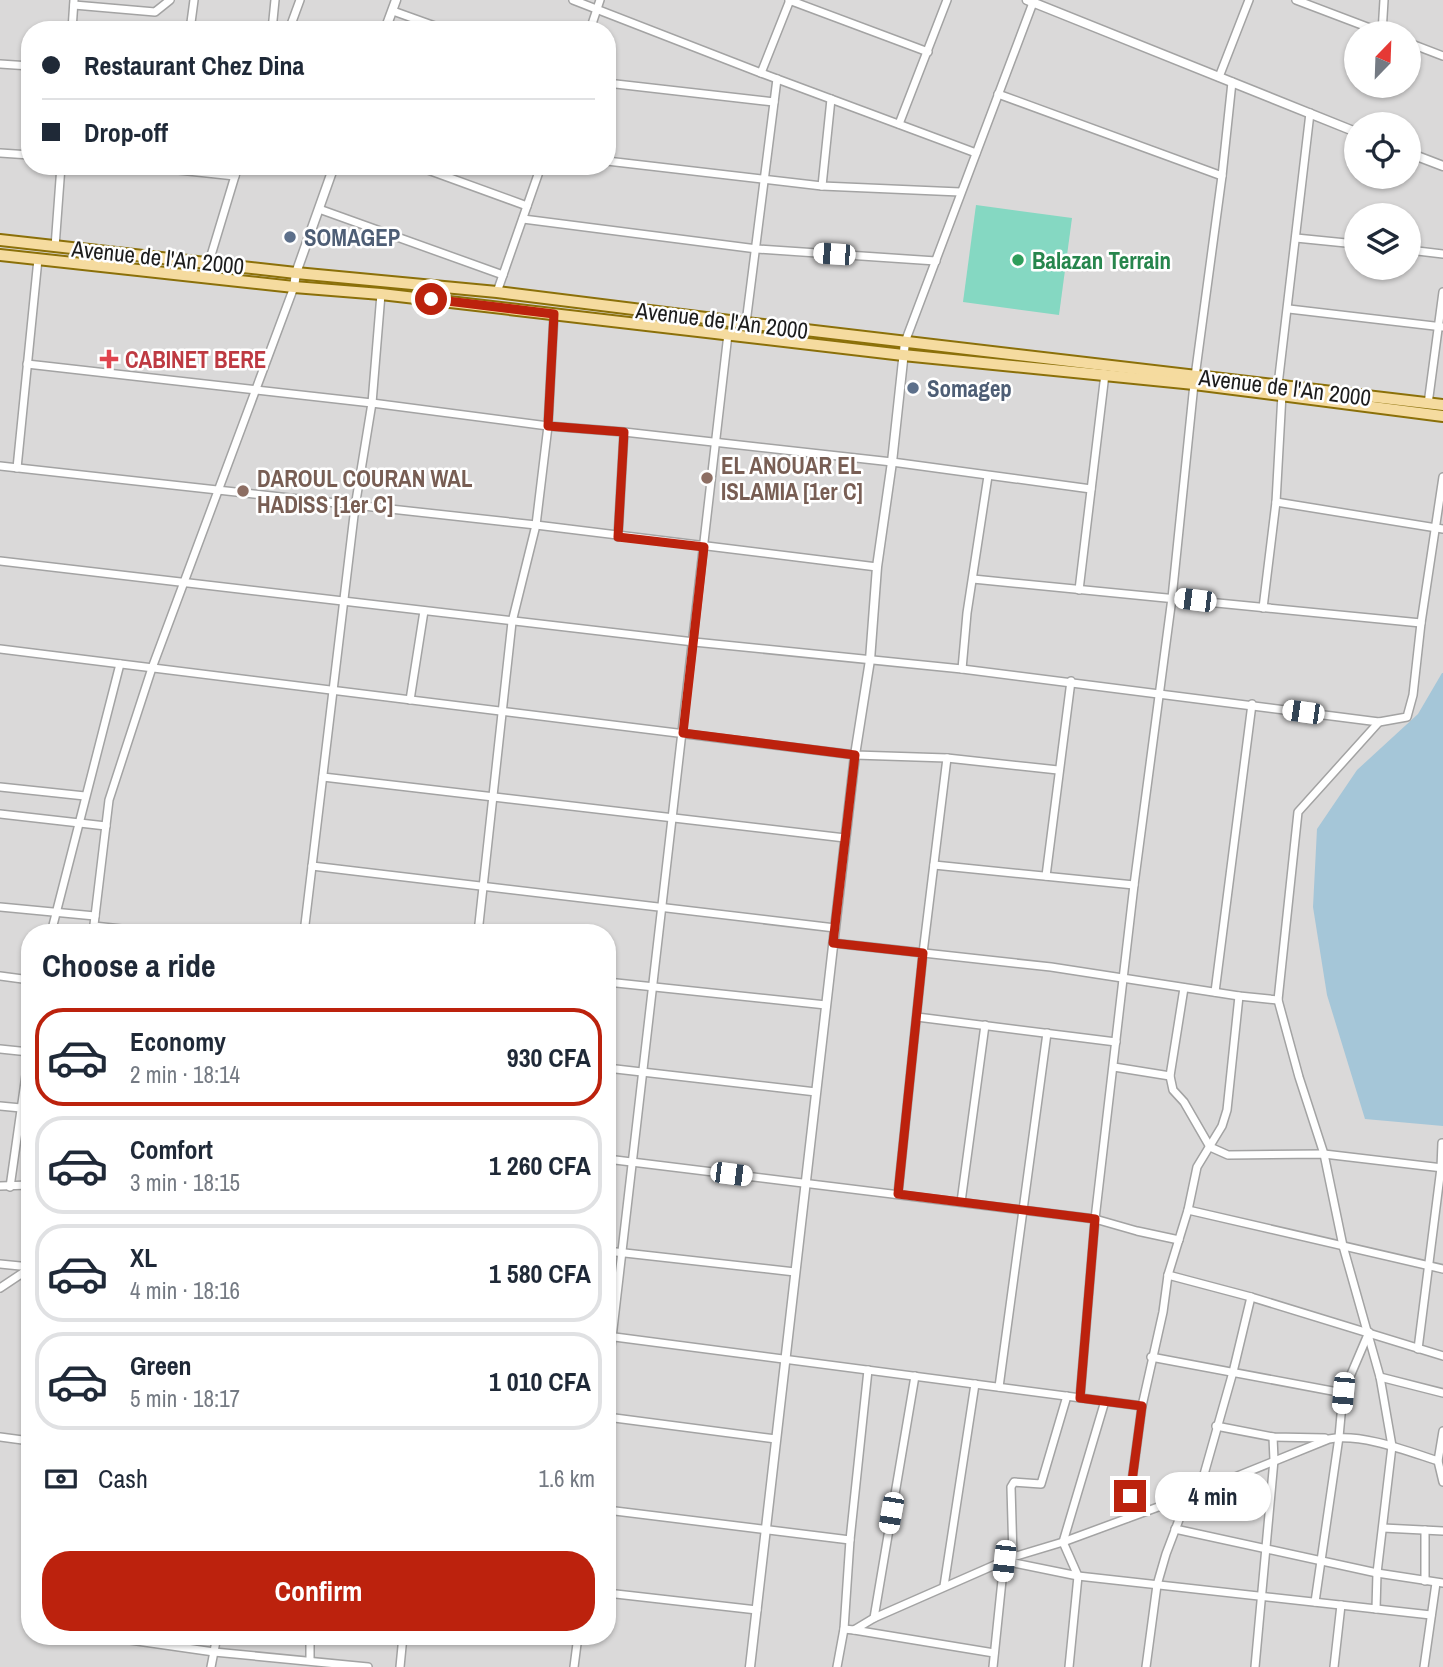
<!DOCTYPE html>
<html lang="en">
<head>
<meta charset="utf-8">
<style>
  :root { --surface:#fff; --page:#f6f6f7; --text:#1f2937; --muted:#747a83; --line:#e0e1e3; --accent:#bc220d }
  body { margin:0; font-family:"Archivo Narrow",sans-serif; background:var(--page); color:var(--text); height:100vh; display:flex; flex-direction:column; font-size:26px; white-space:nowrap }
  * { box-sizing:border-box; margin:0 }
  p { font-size:23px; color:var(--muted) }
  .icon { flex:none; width:38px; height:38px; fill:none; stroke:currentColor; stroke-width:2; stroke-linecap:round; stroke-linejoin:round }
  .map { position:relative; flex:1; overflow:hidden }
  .side { position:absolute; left:21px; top:924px; width:595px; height:721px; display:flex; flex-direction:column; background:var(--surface); border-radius:28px; box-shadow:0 2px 5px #0004 }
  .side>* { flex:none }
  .guide { position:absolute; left:21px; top:21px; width:595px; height:154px; border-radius:28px; box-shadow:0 2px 5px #0004; display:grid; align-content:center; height:154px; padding:0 21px; background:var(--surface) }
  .needle { width:46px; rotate:23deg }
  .buttons { position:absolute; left:1344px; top:21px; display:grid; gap:14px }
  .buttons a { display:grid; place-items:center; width:77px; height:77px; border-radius:50%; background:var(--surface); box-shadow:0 2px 5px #0004; font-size:35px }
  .end { position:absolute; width:32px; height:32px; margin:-16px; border:9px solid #bc220d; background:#fff; box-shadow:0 0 0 4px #fff }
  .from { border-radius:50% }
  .bubble { position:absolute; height:49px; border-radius:24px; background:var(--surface); box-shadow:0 2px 5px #0004; font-size:23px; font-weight:700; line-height:49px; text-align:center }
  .car { position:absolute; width:21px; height:42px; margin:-21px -10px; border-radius:9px; box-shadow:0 0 5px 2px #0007; background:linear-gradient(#fff 24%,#345 0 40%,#fff 0 76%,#345 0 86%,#fff 0) }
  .guide b { display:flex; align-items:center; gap:24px; height:66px; font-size:26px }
  .guide b+b { border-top:2px solid var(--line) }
  .guide i { width:18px; height:18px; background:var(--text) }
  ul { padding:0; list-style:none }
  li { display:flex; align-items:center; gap:21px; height:98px; margin:0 14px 10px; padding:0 7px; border:4px solid var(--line); border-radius:28px }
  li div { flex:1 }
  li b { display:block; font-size:26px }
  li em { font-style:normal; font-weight:700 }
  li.selected { border-color:var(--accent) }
  li>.icon { width:63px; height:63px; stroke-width:1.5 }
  h2 { padding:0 21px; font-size:32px; line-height:84px }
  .pay { display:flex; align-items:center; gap:18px; height:77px; padding:0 21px; font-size:26px }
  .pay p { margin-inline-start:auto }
  .button { display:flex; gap:14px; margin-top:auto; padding:14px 21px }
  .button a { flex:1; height:80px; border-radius:28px; background:var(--accent); color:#fff; font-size:28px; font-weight:700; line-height:80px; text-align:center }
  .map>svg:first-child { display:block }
  .residential { fill:#dad9d9; fill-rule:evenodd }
  .pitch { fill:#85d8c2 }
  .water { fill:#a5c6d8 }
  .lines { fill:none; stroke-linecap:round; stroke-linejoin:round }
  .minor-casing { stroke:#a3a3a3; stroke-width:10 }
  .tertiary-casing { stroke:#a3a3a3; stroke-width:11 }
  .primary-casing { stroke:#8b7009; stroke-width:14 }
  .minor { stroke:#fff; stroke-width:7 }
  .tertiary { stroke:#fff; stroke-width:8 }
  .primary { stroke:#f5db9f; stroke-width:10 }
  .route { stroke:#bc220d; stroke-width:9 }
  .service-dot { fill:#5c6f8a; stroke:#fff; stroke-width:2.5 }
  .leisure-dot { fill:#2e9e5b; stroke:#fff; stroke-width:2.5 }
  .health-dot { fill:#e0444e; stroke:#fff; stroke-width:2.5 }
  .education-dot { fill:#8d6e63; stroke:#fff; stroke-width:2.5 }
  .labels { text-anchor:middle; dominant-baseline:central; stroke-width:5; stroke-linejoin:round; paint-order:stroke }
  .service-label { font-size:23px; font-weight:bold; fill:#4e5e75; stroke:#fff; text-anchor:start }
  .street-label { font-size:23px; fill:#1c1c1c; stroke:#fff }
  .leisure-label { font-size:23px; font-weight:bold; fill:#27864d; stroke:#fff; text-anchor:start }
  .health-label { font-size:23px; font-weight:bold; fill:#be3a42; stroke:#fff; text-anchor:start }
  .education-label { font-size:23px; font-weight:bold; fill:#785e54; stroke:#fff; text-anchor:start }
</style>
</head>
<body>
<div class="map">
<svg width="1443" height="1667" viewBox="0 0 1443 1667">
  <rect width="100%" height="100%" fill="#edebe2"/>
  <!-- residential -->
  <path class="residential" d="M 0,0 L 1443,0 L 1443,1667 L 0,1667 ZM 30,30 L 607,30 L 607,166 L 30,166 ZM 1356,33 L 1409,33 L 1409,86 L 1356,86 ZM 1356,124 L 1409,124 L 1409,177 L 1356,177 ZM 1356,215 L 1409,215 L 1409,268 L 1356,268 ZM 30,933 L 607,933 L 607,1636 L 30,1636 Z"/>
  <!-- pitch -->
  <path class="pitch" d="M 976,205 L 1072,218 L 1059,315 L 963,302 Z"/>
  <!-- water -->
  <path class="water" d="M 1442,673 L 1443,673 L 1443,1126 L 1365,1119 L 1327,995 L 1313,907 L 1317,829 L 1357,770 L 1418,714 Z"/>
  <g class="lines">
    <defs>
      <g id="minor">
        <path d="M 573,0 L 761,73 L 976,153"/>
        <path d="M 789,0 L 928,52"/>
        <path d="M 1296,0 L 1383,33"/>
        <path d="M 74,5 L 155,12 L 170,0"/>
        <path d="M 393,11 L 446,30"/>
        <path d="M 72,30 L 74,0"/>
        <path d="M 190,30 L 194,0"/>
        <path d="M 272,30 L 275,0"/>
        <path d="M 289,30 L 300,0"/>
        <path d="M 590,30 L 600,0"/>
        <path d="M 1382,33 L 1384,0"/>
        <path d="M 1409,43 L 1443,56"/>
        <path d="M 0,64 L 30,66"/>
        <path d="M 761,73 L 790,0"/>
        <path d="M 1219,77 L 1249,0"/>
        <path d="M 607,83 L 774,102"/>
        <path d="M 998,94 L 1222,176 L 1232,82"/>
        <path d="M 899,124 L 947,0"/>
        <path d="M 0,153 L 30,155"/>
        <path d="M 607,161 L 822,186 L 960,192"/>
        <path d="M 141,166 L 235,176"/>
        <path d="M 417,166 L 527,206"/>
        <path d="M 822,186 L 831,99"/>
        <path d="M 319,209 L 503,275"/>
        <path d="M 523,219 L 757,249 L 936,261"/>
        <path d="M 1296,238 L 1356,244"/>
        <path d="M 55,247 L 61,166"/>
        <path d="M 1409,250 L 1443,254"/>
        <path d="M 209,262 L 238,166"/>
        <path d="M 497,292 L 541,166"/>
        <path d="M 1289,309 L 1443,327"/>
        <path d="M 746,323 L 777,79"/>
        <path d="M 905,342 L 1034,0"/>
        <path d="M 27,364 L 372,403 L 548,426 L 624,432 L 892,462 L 1091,489"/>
        <path d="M 1278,385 L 1310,113"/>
        <path d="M 1428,404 L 1443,292"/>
        <path d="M 0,466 L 536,525 L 877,567"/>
        <path d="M 17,468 L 38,259"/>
        <path d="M 1276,502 L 1443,529"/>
        <path d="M 618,537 L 624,432"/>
        <path d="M 0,561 L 694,642 L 962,669 L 1379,722"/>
        <path d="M 973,579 L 1421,623"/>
        <path d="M 1079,590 L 1105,374"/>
        <path d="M 1263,608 L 1276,502 L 1282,394"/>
        <path d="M 0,649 L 855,755 L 947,758 L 1058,770"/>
        <path d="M 962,669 L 967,613 L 988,476"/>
        <path d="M 410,700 L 424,611"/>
        <path d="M 323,777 L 845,838"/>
        <path d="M 0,787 L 85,796"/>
        <path d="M 0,814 L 106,826"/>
        <path d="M 934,865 L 1134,885"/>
        <path d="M 312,866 L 835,928"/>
        <path d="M 1046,876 L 1071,681"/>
        <path d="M 0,907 L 95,916"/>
        <path d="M 94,926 L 158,933"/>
        <path d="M 51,933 L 120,664"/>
        <path d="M 93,933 L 109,800 L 152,668 L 294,287"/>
        <path d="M 304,933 L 355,507 L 372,403 L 381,294"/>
        <path d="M 478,933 L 512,622 L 536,525 L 548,426 L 554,314"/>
        <path d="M 833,943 L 1051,967 L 1239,996 L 1278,1000"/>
        <path d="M 0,976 L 30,980"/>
        <path d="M 607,982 L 826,1005"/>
        <path d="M 1184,988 L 1170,1076 L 1173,1090 L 1184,1102 L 1210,1147 L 1228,1155 L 1324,1154 L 1443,1168"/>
        <path d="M 1215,992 L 1252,704"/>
        <path d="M 917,1017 L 1116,1042"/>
        <path d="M 0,1049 L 29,1052"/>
        <path d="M 1114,1067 L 1170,1076"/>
        <path d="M 607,1068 L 816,1092"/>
        <path d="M 0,1106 L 21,1108"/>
        <path d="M 607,1159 L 1095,1219 L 1137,1231 L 1179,1240"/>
        <path d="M 0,1186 L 30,1185"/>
        <path d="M 10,1187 L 30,1047"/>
        <path d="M 898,1194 L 923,953 L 947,758"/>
        <path d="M 961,1202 L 985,1025"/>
        <path d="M 1188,1210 L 1443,1269"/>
        <path d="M 607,1251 L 795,1272"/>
        <path d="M 0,1264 L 30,1267"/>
        <path d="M 1168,1275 L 1251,1297 L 1443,1356"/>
        <path d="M 0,1288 L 30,1268"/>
        <path d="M 607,1336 L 1142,1406"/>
        <path d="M 1418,1349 L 1441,1168 L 1442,1143"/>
        <path d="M 1151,1357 L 1343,1393"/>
        <path d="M 1380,1377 L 1443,1393"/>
        <path d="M 607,1381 L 728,334"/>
        <path d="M 999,1387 L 1047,1033"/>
        <path d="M 1080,1398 L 1095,1219 L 1134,885 L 1172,598 L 1194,384 L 1222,176"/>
        <path d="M 607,1417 L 776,1439"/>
        <path d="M 1216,1426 L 1273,1437 L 1325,1438"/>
        <path d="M 1443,1431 L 1438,1461 L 1443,1482"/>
        <path d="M 30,1433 L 30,1466"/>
        <path d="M 0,1437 L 30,1441"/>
        <path d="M 1199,1492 L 1233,1372 L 1251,1297"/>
        <path d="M 607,1510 L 850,1540"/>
        <path d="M 1127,1518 L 1142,1406 L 1163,1312 L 1168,1275 L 1188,1210 L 1197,1167 L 1222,1126 L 1227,1110 L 1239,996"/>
        <path d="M 1383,1528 L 1443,1531"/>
        <path d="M 1175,1529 L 1377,1573 L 1443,1583"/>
        <path d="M 1425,1530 L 1425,1581"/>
        <path d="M 1013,1557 L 1011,1487 L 1014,1482 L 1041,1484 L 1067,1396"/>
        <path d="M 944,1586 L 975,1384"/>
        <path d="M 607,1593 L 757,1610"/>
        <path d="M 1315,1602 L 1339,1437 L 1343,1393 L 1369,1332"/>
        <path d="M 1376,1609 L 1377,1573 L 1392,1446 L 1380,1377 L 1343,1246 L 1324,1154 L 1299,1077 L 1278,1000 L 1298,812 L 1379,722 L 1407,717 L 1413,695 L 1421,623 L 1443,477"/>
        <path d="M 874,1618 L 915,1376"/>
        <path d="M 844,1629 L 854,1630 L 874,1618 L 1013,1557 L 1063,1542 L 1188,1496 L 1329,1439 C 1362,1433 1407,1451 1438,1461"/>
        <path d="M 854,1630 L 994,1653"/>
        <path d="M 102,1636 L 214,1652 L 368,1667"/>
        <path d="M 310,1660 L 310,1636"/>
        <path d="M 211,1667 L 217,1636"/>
        <path d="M 400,1667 L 403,1636"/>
        <path d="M 574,1667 L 578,1636"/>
        <path d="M 837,1667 L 844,1629 L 850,1540 L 868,1370"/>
        <path d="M 993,1667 L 1004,1561 L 1078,1576 L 1431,1615"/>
        <path d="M 1069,1667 L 1078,1576 L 1063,1542 L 1105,1401"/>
        <path d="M 1146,1667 L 1157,1585 L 1166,1554 L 1188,1496"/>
        <path d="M 1255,1667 L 1274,1460 L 1273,1437"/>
        <path d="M 1334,1667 L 1341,1605"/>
        <path d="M 1424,1667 L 1436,1583"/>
      </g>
      <g id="tertiary">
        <path d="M 1027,0 L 1356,132"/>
        <path d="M 385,30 L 396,0"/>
        <path d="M 1409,153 L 1443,166"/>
        <path d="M 294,287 L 296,273 L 334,166"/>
        <path d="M 750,1667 L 855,755 L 870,660 L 877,567 L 892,462 L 905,342"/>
      </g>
      <g id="primary">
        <path d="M 0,240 L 296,273 L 497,292 L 746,323 L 1443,405"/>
        <path d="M 0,255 L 294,287 L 381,294 L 903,355 L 1194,384 L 1443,416"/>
      </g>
    </defs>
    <!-- minor casing -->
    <use href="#minor" class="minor-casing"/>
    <!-- tertiary casing -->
    <use href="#tertiary" class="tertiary-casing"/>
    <!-- primary casing -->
    <use href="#primary" class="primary-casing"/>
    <!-- minor -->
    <use href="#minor" class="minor"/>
    <!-- tertiary -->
    <use href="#tertiary" class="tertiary"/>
    <!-- primary -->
    <use href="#primary" class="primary"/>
  </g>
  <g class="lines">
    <!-- route -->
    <path class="route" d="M 431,299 L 554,314 L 548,426 L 624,432 L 618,537 L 704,547 L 683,733 L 855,755 L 833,943 L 923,953 L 898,1194 L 1095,1219 L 1080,1398 L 1142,1406 L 1130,1496"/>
  </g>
  <!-- markers -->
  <g class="service-dot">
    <circle cx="290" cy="237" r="7"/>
    <circle cx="913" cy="388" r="7"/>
  </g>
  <circle class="leisure-dot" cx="1018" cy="260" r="7"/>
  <path class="health-dot" d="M105.5 348.5h7v7h7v7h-7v7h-7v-7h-7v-7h7z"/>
  <g class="education-dot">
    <circle cx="707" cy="478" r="7"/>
    <circle cx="243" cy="491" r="7"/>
  </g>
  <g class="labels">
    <!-- service labels -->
    <g class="service-label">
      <text x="304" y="237">SOMAGEP</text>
      <text x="927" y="388">Somagep</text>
    </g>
    <!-- street labels -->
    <g class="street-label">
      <text transform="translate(158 257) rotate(6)">Avenue de l'An 2000</text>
      <text transform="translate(722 320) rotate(7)">Avenue de l'An 2000</text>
      <text transform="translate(1285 387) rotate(7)">Avenue de l'An 2000</text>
    </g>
    <!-- leisure labels -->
    <g class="leisure-label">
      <text x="1032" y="260">Balazan Terrain</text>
    </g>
    <!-- health labels -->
    <g class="health-label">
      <text x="125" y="359">CABINET BERE</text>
    </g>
    <!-- education labels -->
    <g class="education-label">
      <text x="721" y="465">EL ANOUAR EL<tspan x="721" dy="26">ISLAMIA [1er C]</tspan></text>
      <text x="257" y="478">DAROUL COURAN WAL<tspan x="257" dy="26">HADISS [1er C]</tspan></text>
    </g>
  </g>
</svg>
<div class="buttons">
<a><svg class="needle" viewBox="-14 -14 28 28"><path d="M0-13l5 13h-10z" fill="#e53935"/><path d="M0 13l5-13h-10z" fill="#747a83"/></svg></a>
<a><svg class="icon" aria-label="locate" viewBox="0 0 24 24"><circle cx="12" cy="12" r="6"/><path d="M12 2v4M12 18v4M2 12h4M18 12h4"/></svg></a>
<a><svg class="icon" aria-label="layers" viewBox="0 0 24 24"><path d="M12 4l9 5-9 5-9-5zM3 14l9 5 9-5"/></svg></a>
</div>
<i class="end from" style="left:431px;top:299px"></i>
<i class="end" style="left:1130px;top:1496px"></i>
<div class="bubble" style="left:1155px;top:1472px;width:116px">4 min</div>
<i class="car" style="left:834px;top:254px;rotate:274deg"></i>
<i class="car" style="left:1195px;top:600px;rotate:277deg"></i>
<i class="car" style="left:1303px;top:712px;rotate:278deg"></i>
<i class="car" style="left:731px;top:1174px;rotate:97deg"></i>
<i class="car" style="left:1343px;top:1393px;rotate:185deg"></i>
<i class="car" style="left:891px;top:1513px;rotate:190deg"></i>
<i class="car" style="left:1004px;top:1561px;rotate:186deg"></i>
<div class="guide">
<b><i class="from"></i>Restaurant Chez Dina</b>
<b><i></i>Drop-off</b>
</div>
<section class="side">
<h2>Choose a ride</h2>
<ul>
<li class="selected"><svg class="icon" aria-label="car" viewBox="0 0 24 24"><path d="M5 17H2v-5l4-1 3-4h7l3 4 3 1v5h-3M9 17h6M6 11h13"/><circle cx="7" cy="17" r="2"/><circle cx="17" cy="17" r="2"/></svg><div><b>Economy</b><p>2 min · 18:14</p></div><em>930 CFA</em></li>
<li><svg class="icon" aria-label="car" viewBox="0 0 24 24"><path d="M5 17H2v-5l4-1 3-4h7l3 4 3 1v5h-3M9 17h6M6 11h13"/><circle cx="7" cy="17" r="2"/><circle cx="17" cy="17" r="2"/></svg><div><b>Comfort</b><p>3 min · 18:15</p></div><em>1 260 CFA</em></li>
<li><svg class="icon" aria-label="car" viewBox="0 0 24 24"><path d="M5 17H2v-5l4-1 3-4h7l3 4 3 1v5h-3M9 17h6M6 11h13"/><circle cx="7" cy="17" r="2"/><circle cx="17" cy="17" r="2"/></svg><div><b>XL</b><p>4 min · 18:16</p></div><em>1 580 CFA</em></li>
<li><svg class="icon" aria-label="car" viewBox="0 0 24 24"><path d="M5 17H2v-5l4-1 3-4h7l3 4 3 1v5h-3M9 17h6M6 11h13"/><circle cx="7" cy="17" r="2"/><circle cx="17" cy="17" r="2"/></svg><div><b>Green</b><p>5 min · 18:17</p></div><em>1 010 CFA</em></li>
</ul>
<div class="pay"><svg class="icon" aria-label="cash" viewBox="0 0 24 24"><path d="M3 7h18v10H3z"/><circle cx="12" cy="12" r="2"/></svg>Cash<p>1.6 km</p></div>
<div class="button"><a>Confirm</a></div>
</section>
</div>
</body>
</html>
